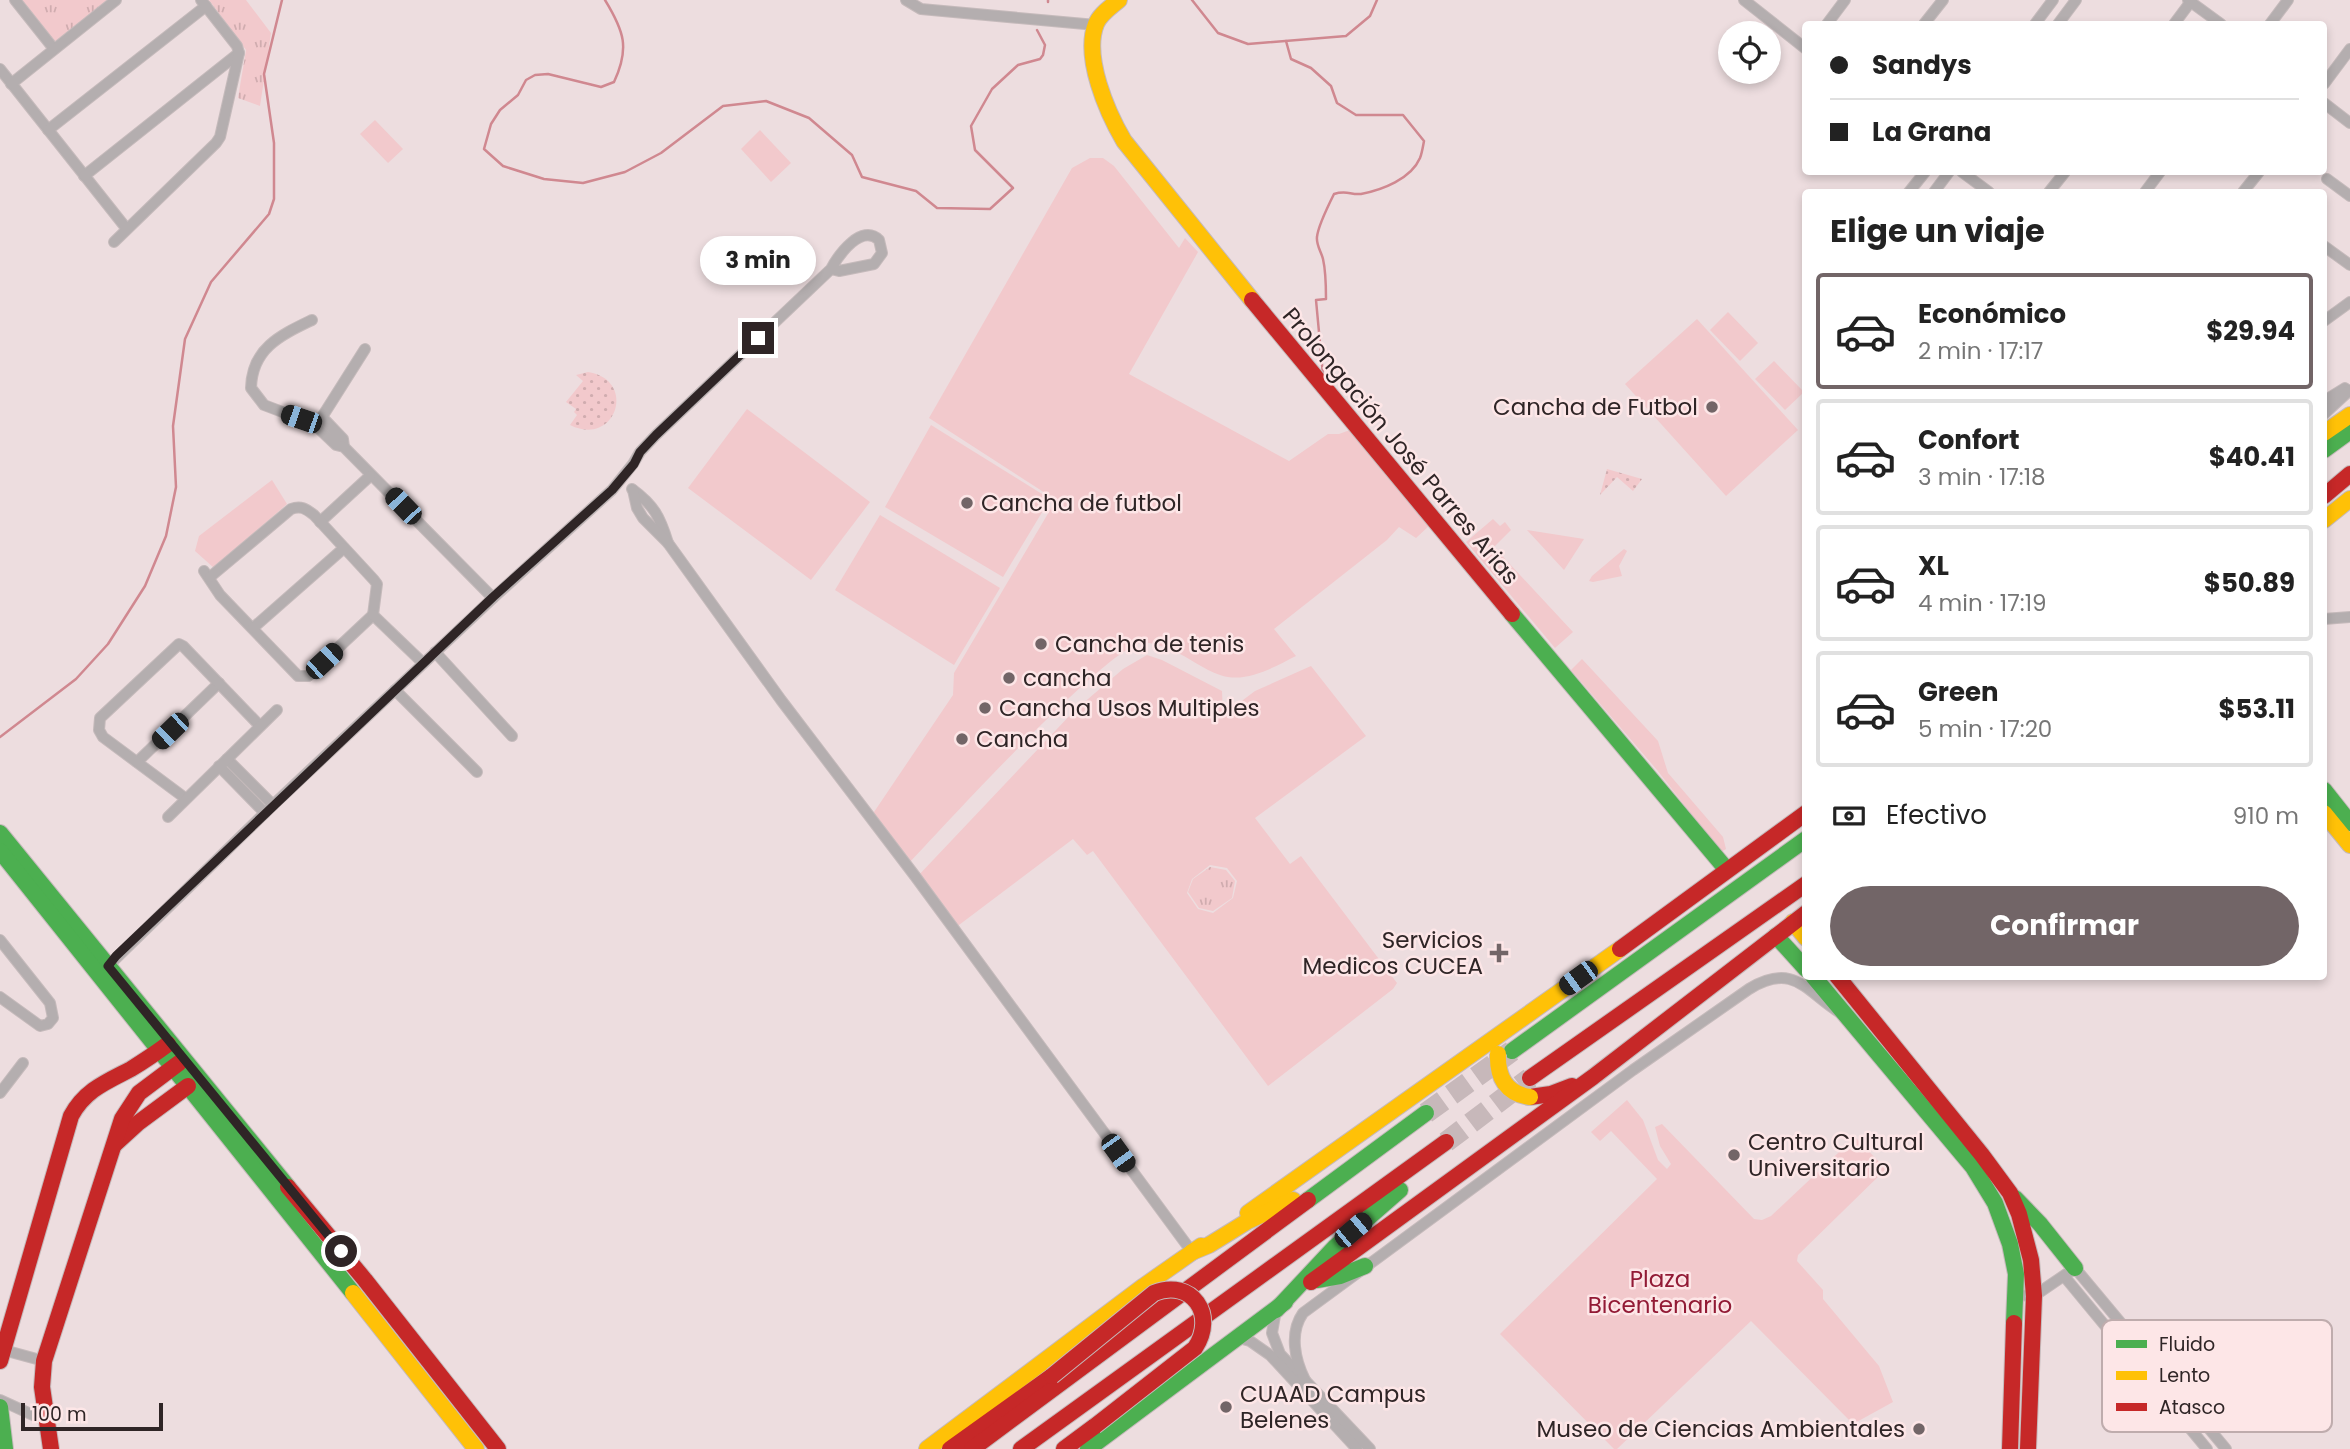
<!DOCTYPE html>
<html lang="es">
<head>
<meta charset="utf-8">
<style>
  :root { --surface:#fff; --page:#f6f6f6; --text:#222; --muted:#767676; --line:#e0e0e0; --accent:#726567 }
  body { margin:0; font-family:Poppins,sans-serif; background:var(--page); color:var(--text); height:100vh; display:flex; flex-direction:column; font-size:26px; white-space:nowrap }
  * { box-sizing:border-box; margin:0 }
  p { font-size:23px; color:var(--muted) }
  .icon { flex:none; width:38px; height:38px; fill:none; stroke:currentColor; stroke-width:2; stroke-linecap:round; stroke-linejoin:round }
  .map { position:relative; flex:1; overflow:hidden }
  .details { position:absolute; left:1802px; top:189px; width:525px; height:791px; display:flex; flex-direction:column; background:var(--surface); border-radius:7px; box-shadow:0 4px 10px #0003 }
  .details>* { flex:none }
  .guide { position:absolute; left:1802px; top:21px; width:525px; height:154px; border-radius:7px; box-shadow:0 4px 10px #0003; display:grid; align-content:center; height:154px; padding:0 28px; background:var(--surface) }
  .buttons { position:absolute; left:1718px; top:21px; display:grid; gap:14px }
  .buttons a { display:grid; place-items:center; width:63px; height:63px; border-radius:50%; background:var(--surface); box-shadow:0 4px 10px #0003; font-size:35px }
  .scale { position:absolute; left:21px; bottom:18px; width:142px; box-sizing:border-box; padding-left:7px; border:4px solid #2f2526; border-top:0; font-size:19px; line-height:24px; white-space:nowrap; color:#2f2526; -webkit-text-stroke:5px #fde6e7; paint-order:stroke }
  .end { position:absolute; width:32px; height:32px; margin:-16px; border:9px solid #2f2526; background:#fff; box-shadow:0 0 0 4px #fff }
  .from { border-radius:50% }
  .bubble { position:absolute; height:49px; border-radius:24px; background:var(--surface); box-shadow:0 4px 10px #0003; font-size:23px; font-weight:700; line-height:49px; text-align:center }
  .car { position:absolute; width:21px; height:42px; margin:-21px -10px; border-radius:9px; box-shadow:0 0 5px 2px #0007; background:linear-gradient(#222 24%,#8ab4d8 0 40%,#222 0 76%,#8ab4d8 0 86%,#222 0) }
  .guide b { display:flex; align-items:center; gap:24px; height:66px; font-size:26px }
  .guide b+b { border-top:2px solid var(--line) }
  .guide i { width:18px; height:18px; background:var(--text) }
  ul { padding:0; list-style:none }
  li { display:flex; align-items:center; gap:21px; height:116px; margin:0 14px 10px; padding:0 14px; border:4px solid var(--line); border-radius:7px }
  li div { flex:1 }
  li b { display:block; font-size:26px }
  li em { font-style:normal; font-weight:700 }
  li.on { border-color:var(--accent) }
  li>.icon { width:63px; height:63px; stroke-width:1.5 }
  h2 { padding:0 28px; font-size:32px; line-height:84px }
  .pay { display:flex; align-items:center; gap:18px; height:77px; padding:0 28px; font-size:26px }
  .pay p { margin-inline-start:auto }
  .primary-button { display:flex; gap:14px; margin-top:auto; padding:14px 28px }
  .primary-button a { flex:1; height:80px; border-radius:42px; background:var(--accent); color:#fff; font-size:28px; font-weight:700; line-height:80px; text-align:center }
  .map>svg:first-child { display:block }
  .grass { fill:url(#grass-tufts) }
  .park { fill:#f2c9cc; fill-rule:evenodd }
  .garden { fill:url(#garden-dots) }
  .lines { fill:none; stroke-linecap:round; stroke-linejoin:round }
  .stream { stroke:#d08890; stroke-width:2.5 }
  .highway-tunnel { stroke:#c7b8ba; stroke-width:21; stroke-dasharray:21 10; stroke-linecap:butt }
  .street-casing { stroke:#c5babb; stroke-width:12 }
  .fast-casing { stroke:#c5babb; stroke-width:18 }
  .slow-casing { stroke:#c5babb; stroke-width:18 }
  .jam-casing { stroke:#c5babb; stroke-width:18 }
  .street { stroke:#b4aeaf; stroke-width:10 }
  .fast { stroke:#4caf50; stroke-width:16 }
  .slow { stroke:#ffc107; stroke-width:16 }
  .jam { stroke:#c62828; stroke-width:16 }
  .slow-bridge-casing { stroke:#c5babb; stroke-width:18; stroke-linecap:butt }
  .jam-bridge-casing { stroke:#c5babb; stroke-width:18; stroke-linecap:butt }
  .slow-bridge { stroke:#ffc107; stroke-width:16 }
  .jam-bridge { stroke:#c62828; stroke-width:16 }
  .route { stroke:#2f2526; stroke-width:9 }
  .poi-dot { fill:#726567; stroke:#fde6e7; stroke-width:2.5 }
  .labels { text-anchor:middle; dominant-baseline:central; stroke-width:5; stroke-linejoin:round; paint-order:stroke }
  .poi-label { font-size:23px; fill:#2f2526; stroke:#fde6e7; text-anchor:start }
  .street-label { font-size:23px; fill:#2f2526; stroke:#fde6e7 }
  .park-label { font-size:23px; fill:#921a35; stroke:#fde6e7 }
  .key { fill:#fde6e7; stroke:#bfacad; stroke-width:2 }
  .key-label { font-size:19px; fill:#2f2526 }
</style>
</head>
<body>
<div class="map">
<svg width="2350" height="1449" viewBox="0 0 2350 1449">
  <defs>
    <pattern id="grass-tufts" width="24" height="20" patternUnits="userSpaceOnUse" patternTransform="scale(1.75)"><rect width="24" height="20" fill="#f2c9cc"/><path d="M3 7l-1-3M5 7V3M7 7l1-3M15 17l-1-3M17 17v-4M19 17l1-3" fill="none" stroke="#d0acaf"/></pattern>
    <pattern id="garden-dots" width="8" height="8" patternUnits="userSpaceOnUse" patternTransform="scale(1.75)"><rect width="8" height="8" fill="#f2c9cc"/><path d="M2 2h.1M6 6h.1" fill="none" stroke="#d0acaf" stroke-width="1.8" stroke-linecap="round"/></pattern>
  </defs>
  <rect width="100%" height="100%" fill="#eddddf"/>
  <!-- grass -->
  <g class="grass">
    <path d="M 15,0 L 116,0 L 54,49 Z"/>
    <path d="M 209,0 L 246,0 L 271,33 L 260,106 L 238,98 L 246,50 Z"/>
    <path d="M 1210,867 L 1226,870 L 1235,881 L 1232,898 L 1213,911 L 1199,908 L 1188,892 L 1193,879 Z"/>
  </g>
  <!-- park -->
  <g class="park">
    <path d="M 375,120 L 403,149 L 388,163 L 360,134 Z"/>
    <path d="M 760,130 L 791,163 L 771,182 L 741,149 Z"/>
    <path d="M 1090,158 L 1103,158 L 1114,166 L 1179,248 L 1185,238 L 1198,252 L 1129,374 L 1289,461 L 1328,434 L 1339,434 L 1350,430 L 1430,525 L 1416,538 L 1399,527 L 1387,540 L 1274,629 L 1296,656 C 1274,667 1246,684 1220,675 C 1204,670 1189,657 1173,651 C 1164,647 1152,642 1142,643 C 1107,647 944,826 910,862 L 872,815 L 953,695 L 954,673 L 1056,500 L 929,418 L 1072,168 Z"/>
    <path d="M 1728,312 L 1758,343 L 1740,361 L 1710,330 Z"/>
    <path d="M 1697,319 L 1798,430 L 1726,496 L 1625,384 Z"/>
    <path d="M 1774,361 L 1804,392 L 1785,410 L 1755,379 Z"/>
    <path d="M 747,409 L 870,502 L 811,580 L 688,488 Z"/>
    <path d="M 931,425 L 1050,499 L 1003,577 L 885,507 Z"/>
    <path d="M 272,480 L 287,504 L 214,568 L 195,551 L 199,536 Z"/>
    <path d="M 880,515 L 1000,588 L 954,665 L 835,590 Z"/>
    <path d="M 1493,519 L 1500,526 L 1505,522 L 1511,530 L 1494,547 L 1573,632 L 1555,648 L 1466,542 Z"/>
    <path d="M 1527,530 L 1584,539 L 1564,570 Z"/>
    <path d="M 1624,549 L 1627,551 L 1619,566 L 1622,576 L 1593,582 L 1589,581 L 1592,576 Z"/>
    <path d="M 1147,655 L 1162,660 L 1222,691 L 1223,715 L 1255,691 L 1311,666 L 1366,736 L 1255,818 L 1290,864 L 1301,856 L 1397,983 L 1393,989 L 1268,1086 L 1093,851 L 1087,855 L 1073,839 L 955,928 L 917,877 L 1074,711 L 1123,669 ZM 1210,865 L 1227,868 L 1237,881 L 1233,898 L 1213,913 L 1198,909 L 1187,893 L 1192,879 Z"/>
    <path d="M 1582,659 L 1658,741 L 1668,773 L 1723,837 L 1726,849 L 1721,852 L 1657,770 L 1571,670 Z"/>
    <path d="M 1627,1100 L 1643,1120 L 1658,1160 L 1667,1169 L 1671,1164 L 1660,1146 L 1655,1127 L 1662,1124 L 1754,1219 L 1762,1220 L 1771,1216 L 1855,1137 L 1886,1169 L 1798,1255 L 1797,1261 L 1823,1290 L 1823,1299 L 1879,1366 L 1893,1402 L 1853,1424 L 1751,1321 L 1617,1449 L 1614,1449 L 1500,1334 L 1657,1179 L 1611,1131 L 1600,1141 L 1591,1132 Z"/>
  </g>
  <!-- garden -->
  <g class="garden">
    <path d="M 588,372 C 638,380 616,448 570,425 L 577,415 L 574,412 L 576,409 L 566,402 L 583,381 L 576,375 Z"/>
    <path d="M 1607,469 L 1642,479 L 1633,491 L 1617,477 L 1600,495 Z"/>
  </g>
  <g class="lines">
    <!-- stream -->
    <g class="stream">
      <path d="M 605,0 C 624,31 630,48 614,82 L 601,87 L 548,74 L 535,75 L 526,80 L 518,95 L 500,110 L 491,124 L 484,149 L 503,166 L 544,179 L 583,183 L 625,172 L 661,153 L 723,106 L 766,101 L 809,118 L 852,155 L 862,177 L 916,191 L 937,208 L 990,209 L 1013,188 L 975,150 L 971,126 L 992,89 L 1018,65 L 1040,59 L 1043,55 L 1045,45 L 1037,30"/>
      <path d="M 1192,0 L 1218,33 L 1248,44 L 1346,36 L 1370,16 L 1377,0"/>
      <path d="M 1048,2 L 1048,0"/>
      <path d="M 1286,41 L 1291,59 L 1311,68 L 1331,86 L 1337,103 L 1356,115 L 1403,115 L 1424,141 C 1423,146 1422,153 1420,158 C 1411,179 1382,190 1361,194 C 1350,195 1347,190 1334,194 C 1329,204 1318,226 1317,237 C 1316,245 1321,251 1323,259 C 1326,272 1326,286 1326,299 L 1316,300 L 1323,375"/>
      <path d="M 0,737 L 76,679 L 108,644 L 145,586 L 166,536 L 176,487 L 173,426 L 185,339 L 211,282 L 269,214 L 274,199 L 274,143 L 264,74 L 282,0"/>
    </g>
    <!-- highway-tunnel -->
    <g class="highway-tunnel">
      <path d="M 1426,1113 L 1512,1051"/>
      <path d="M 1446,1142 L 1530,1078"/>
    </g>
    <defs>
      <g id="street">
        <path d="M 15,0 L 54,49"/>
        <path d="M 906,0 L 921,9 L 1096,25"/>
        <path d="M 1744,0 L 1806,49"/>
        <path d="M 2188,0 L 2221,24"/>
        <path d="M 1827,24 L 1845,0"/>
        <path d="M 1924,24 L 1943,0"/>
        <path d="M 2035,24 L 2053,0"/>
        <path d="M 2058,24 L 2076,0"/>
        <path d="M 2174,24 L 2192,0"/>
        <path d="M 2270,24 L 2288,0"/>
        <path d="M 0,69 L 126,228"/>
        <path d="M 11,84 L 116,0"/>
        <path d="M 2324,84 L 2350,49"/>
        <path d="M 2324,103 L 2350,123"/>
        <path d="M 48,130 L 206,6"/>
        <path d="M 1962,172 L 1989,192"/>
        <path d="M 84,176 L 239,53"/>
        <path d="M 2327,179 L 2350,196"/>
        <path d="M 1909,192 L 1925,172"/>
        <path d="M 1934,192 L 1949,172"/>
        <path d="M 2049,192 L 2065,172"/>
        <path d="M 2145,192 L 2160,172"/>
        <path d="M 2243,192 L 2259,172"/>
        <path d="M 114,242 L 216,143 L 220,137 L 239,53 L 237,46 L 201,0"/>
        <path d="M 2324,246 L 2350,265"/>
        <path d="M 312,320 C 281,335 252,348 251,388 L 264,405 L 314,424 L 322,417 L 365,349"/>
        <path d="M 2324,321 L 2350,302"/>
        <path d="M 2324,401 L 2345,388"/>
        <path d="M 2324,414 L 2350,390"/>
        <path d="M 322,417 L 343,439 L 344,447"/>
        <path d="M 314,424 L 336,445 L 344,447 L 493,598"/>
        <path d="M 632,489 C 654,505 660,517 668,543"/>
        <path d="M 633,490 L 637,508 L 643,518 L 668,543 L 781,700 L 915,876 L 1192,1252"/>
        <path d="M 320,522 L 370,476"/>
        <path d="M 204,571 L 220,595 L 298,676 L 308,676 L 373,615"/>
        <path d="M 210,577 L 291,509 C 301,505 306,509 314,515 L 374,580 L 377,584 L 373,615"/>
        <path d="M 373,615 L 423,663"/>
        <path d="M 2324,619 L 2350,617"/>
        <path d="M 253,628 L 344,548"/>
        <path d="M 435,652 L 512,736"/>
        <path d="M 395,690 L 477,772"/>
        <path d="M 227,759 L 273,805"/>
        <path d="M 137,762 L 219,683"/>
        <path d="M 219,766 L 265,813"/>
        <path d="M 185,798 L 103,737 L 99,730 L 100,718 L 179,644 L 183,646 L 260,726"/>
        <path d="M 168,817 L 277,710"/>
        <path d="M 0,940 L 50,1003 L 53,1018 L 48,1024 L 40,1026 L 0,997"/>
        <path d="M 104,970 L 273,805 L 493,598 L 612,490 L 633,464 L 640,452 L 656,435 L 831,269 C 839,254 862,223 879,240 L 882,253 L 874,264 L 839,271 L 831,269"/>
        <path d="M 0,1093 L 23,1063"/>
        <path d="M 2064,1276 L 2207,1449"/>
        <path d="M 2017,1295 L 2034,1296 L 2075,1268 L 2226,1449"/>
        <path d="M 1276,1310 L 1272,1333 L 1280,1354 L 1370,1449"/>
        <path d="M 1239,1338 L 1250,1341 L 1270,1355 L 1357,1449"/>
        <path d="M 0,1349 L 44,1361"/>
        <path d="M 1305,1380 C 1295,1360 1289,1333 1303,1313 L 1633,1070 L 1749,989 C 1795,961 1807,993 1842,1014"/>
        <path d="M 0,1400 L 46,1421"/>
      </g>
      <g id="fast">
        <path d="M 2324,450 L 2350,431"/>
        <path d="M 1512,614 L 1727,870"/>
        <path d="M 2324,790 L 2350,823"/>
        <path d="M 0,833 L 288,1187"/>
        <path d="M 0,851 L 353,1293"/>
        <path d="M 1776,936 L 1806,969"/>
        <path d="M 1813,976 L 1973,1167 L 1995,1203 L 2010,1244 L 2016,1274 L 2014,1323"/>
        <path d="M 1512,1051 L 1806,839"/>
        <path d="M 2015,1198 L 2040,1224 L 2075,1268"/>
        <path d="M 1308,1200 L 1426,1113"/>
        <path d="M 1317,1280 L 1340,1276 L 1365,1266"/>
        <path d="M 1276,1310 L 1335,1247 L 1400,1190"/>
        <path d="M 0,1407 L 5,1449"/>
        <path d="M 1088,1449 L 1285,1302"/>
      </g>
      <g id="slow">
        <path d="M 1119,0 C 1111,7 1100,14 1096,24 C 1083,57 1107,112 1124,141 L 1252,300"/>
        <path d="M 2324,433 L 2350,415"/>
        <path d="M 2324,520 L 2350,499"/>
        <path d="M 2324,813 L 2350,845"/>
        <path d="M 1793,922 L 1806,938"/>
        <path d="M 1248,1213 L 1620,949"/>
        <path d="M 1192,1252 L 1209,1245 L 1248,1221 L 1293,1200"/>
        <path d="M 353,1293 L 476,1449"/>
        <path d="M 927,1449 L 1144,1286 L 1201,1246"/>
      </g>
      <g id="jam">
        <path d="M 1252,300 L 1512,614"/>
        <path d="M 2324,496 L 2350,474"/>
        <path d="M 1620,949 L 1806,813"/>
        <path d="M 1837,976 L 1982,1155 L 2010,1193 L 2019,1214 L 2031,1260 L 2034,1296 L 2028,1449"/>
        <path d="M 1530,1078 L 1806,884"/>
        <path d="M 1530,1097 L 1551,1094 L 1572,1086"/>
        <path d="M 115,1144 L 138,1123 L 188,1086"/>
        <path d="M 288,1187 L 365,1280 L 498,1449"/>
        <path d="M 1311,1282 L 1593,1077 L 1806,913"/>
        <path d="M 0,1361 L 71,1116 C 85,1090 106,1082 131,1069 C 144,1061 156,1053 168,1044"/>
        <path d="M 51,1449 L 42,1387 L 44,1361 L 122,1119 L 139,1093 L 179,1063"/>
        <path d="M 950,1449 L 1052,1376"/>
        <path d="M 972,1449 L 1308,1200"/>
        <path d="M 1021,1449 L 1446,1142"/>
        <path d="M 1064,1449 L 1095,1426"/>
        <path d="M 2010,1449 L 2014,1323"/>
      </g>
    </defs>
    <!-- street casing -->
    <use href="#street" class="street-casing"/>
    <!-- fast casing -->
    <use href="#fast" class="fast-casing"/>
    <!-- slow casing -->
    <use href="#slow" class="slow-casing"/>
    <!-- jam casing -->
    <use href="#jam" class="jam-casing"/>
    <!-- street -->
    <use href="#street" class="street"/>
    <!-- fast -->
    <use href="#fast" class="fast"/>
    <!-- slow -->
    <use href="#slow" class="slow"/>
    <!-- jam -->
    <use href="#jam" class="jam"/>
    <defs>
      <path id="slow-bridge" d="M 1498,1054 C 1497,1077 1506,1094 1530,1097"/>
      <path id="jam-bridge" d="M 1052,1376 L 1154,1293 C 1192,1278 1217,1315 1195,1348 L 1095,1426"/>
    </defs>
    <!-- slow-bridge casing -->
    <use href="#slow-bridge" class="slow-bridge-casing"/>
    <!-- jam-bridge casing -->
    <use href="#jam-bridge" class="jam-bridge-casing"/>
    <!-- slow-bridge -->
    <use href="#slow-bridge" class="slow-bridge"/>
    <!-- jam-bridge -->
    <use href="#jam-bridge" class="jam-bridge"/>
  </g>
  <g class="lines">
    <!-- route -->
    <path class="route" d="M 341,1251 L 108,966 L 116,956 L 493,597 L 612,490 L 634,464 L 640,452 L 656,435 L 758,338"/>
  </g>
  <!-- markers -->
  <g class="poi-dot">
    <circle cx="1712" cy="407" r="7"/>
    <circle cx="967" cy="503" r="7"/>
    <circle cx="1041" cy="644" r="7"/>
    <circle cx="1009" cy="678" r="7"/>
    <circle cx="985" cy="708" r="7"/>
    <circle cx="962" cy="739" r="7"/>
    <path d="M1495.5 942.5h7v7h7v7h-7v7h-7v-7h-7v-7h7z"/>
    <circle cx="1734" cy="1155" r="7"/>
    <circle cx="1226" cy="1407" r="7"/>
    <circle cx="1919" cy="1429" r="7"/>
  </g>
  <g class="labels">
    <!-- poi labels -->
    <g class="poi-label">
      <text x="1698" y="407" text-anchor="end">Cancha de Futbol</text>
      <text x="981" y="503">Cancha de futbol</text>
      <text x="1055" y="644">Cancha de tenis</text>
      <text x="1023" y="678">cancha</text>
      <text x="999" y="708">Cancha Usos Multiples</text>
      <text x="976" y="739">Cancha</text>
      <text x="1483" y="940" text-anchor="end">Servicios<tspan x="1483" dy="26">Medicos CUCEA</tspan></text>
      <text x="1748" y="1142">Centro Cultural<tspan x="1748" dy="26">Universitario</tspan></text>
      <text x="1240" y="1394">CUAAD Campus<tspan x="1240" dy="26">Belenes</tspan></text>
      <text x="1905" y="1429" text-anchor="end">Museo de Ciencias Ambientales</text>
    </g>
    <!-- street labels -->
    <g class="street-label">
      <text transform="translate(1401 446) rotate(50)">Prolongación José Parres Arias</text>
    </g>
    <!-- park labels -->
    <g class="park-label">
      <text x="1660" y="1279">Plaza<tspan x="1660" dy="26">Bicentenario</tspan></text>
    </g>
  </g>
  <!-- legend -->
  <rect x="2102" y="1320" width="230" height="112" rx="10" class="key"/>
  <rect x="2116" y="1340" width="31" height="8" fill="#4caf50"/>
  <rect x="2116" y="1371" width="31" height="9" fill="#ffc107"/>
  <rect x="2116" y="1403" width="31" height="8" fill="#c62828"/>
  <g class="key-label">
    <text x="2159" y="1351">Fluido</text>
    <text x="2159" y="1382">Lento</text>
    <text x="2159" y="1414">Atasco</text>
  </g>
</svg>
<div class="buttons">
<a><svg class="icon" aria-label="locate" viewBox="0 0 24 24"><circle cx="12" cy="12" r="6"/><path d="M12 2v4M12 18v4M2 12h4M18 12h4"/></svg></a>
</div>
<div class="scale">100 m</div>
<i class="end from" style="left:341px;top:1251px"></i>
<i class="end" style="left:758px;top:338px"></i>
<div class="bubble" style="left:700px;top:236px;width:116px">3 min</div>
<i class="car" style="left:301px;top:419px;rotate:289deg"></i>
<i class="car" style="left:403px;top:506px;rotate:316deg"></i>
<i class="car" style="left:324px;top:661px;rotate:47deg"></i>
<i class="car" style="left:170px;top:731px;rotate:226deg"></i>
<i class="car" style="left:1578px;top:978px;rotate:234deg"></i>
<i class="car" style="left:1118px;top:1153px;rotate:144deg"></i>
<i class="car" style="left:1353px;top:1230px;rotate:50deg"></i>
<div class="guide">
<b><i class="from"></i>Sandys</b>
<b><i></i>La Grana</b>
</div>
<section class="details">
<h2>Elige un viaje</h2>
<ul>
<li class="on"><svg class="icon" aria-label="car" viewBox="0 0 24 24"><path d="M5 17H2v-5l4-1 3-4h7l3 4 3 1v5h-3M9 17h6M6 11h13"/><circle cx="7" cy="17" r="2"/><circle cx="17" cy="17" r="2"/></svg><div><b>Económico</b><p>2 min · 17:17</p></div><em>$29.94</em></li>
<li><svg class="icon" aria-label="car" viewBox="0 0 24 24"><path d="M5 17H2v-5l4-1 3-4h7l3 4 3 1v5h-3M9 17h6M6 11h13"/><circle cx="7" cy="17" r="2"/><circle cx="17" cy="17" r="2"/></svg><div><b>Confort</b><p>3 min · 17:18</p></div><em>$40.41</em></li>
<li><svg class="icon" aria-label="car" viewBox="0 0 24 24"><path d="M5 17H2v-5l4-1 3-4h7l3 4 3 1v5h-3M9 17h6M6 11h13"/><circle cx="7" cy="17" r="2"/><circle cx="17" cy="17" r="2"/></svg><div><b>XL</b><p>4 min · 17:19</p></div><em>$50.89</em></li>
<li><svg class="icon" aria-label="car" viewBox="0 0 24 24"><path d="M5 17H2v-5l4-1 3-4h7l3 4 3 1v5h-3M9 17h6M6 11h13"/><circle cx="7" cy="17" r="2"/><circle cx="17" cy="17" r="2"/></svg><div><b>Green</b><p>5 min · 17:20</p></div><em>$53.11</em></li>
</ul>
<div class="pay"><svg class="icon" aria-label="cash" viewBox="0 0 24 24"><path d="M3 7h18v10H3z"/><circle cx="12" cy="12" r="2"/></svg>Efectivo<p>910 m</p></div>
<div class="primary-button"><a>Confirmar</a></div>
</section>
</div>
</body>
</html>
